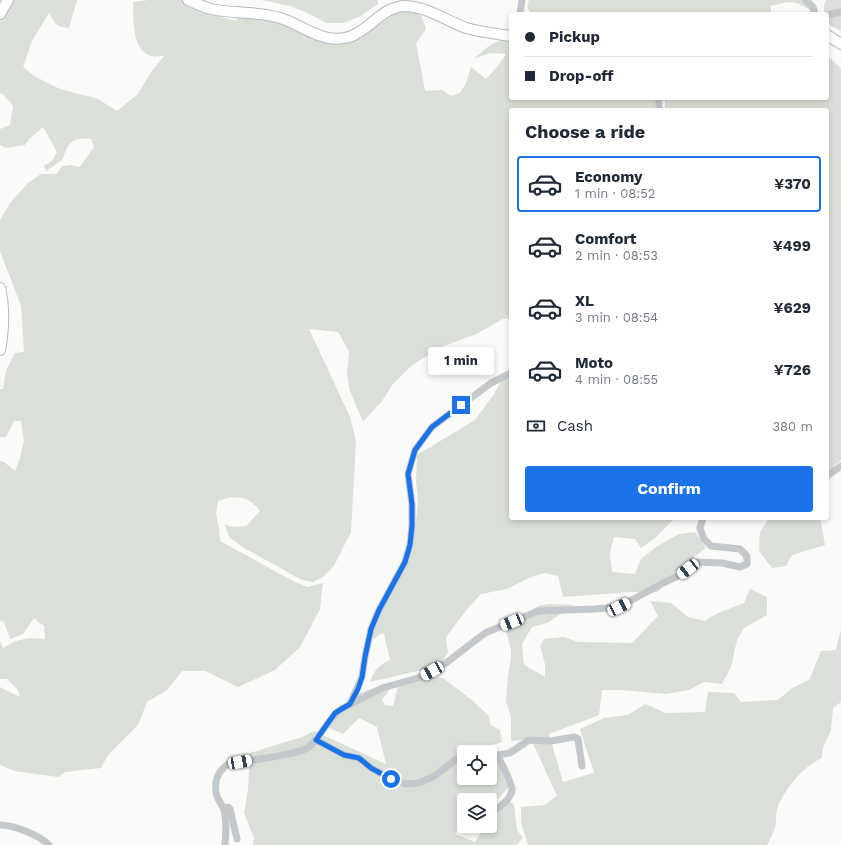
<!DOCTYPE html>
<html lang="en">
<head>
<meta charset="utf-8">
<style>
  :root { --surface:#fff; --page:#f6f6f7; --text:#1f2937; --muted:#747a83; --line:#e0e1e3; --accent:#1a73e8 }
  body { margin:0; font-family:"Work Sans",sans-serif; background:var(--page); color:var(--text); height:100vh; display:flex; flex-direction:column; font-size:15px; white-space:nowrap }
  * { box-sizing:border-box; margin:0 }
  p { font-size:13px; color:var(--muted) }
  .icon { flex:none; width:22px; height:22px; fill:none; stroke:currentColor; stroke-width:2; stroke-linecap:round; stroke-linejoin:round }
  .map { position:relative; flex:1; overflow:hidden }
  .panel { position:absolute; left:509px; top:108px; width:320px; height:412px; display:flex; flex-direction:column; background:var(--surface); border-radius:4px; box-shadow:0 2px 6px #0003 }
  .panel>* { flex:none }
  .hud { position:absolute; left:509px; top:12px; width:320px; height:88px; border-radius:4px; box-shadow:0 2px 6px #0003; display:grid; align-content:center; height:88px; padding:0 16px; background:var(--surface) }
  .tools { position:absolute; left:457px; top:745px; display:grid; gap:8px }
  .tools a { display:grid; place-items:center; width:40px; height:40px; border-radius:4px; background:var(--surface); box-shadow:0 2px 6px #0003; font-size:20px }
  .end { position:absolute; width:18px; height:18px; margin:-9px; border:5px solid #1a73e8; background:#fff; box-shadow:0 0 0 2px #fff }
  .from { border-radius:50% }
  .bubble { position:absolute; height:28px; border-radius:4px; background:var(--surface); box-shadow:0 2px 6px #0003; font-size:13px; font-weight:700; line-height:28px; text-align:center }
  .car { position:absolute; width:12px; height:24px; margin:-12px -6px; border-radius:5px; box-shadow:0 0 3px 1px #0007; background:linear-gradient(#fff 24%,#345 0 40%,#fff 0 76%,#345 0 86%,#fff 0) }
  .hud b { display:flex; align-items:center; gap:14px; height:38px; font-size:15px }
  .hud b+b { border-top:1px solid var(--line) }
  .hud i { width:10px; height:10px; background:var(--text) }
  ul { padding:0; list-style:none }
  li { display:flex; align-items:center; gap:12px; height:56px; margin:0 8px 6px; padding:0 8px; border:2px solid transparent; border-radius:4px }
  li div { flex:1 }
  li b { display:block; font-size:15px }
  li em { font-style:normal; font-weight:700 }
  li.active { border-color:var(--accent) }
  li>.icon { width:36px; height:36px; stroke-width:1.5 }
  h2 { padding:0 16px; font-size:18px; line-height:48px }
  .pay { display:flex; align-items:center; gap:10px; height:44px; padding:0 16px; font-size:15px }
  .pay p { margin-inline-start:auto }
  .action { display:flex; gap:8px; margin-top:auto; padding:8px 16px }
  .action a { flex:1; height:46px; border-radius:4px; background:var(--accent); color:#fff; font-size:16px; font-weight:700; line-height:46px; text-align:center }
  .map>svg:first-child { display:block }
  .green { fill:#dadfd7 }
  .lines { fill:none; stroke-linecap:round; stroke-linejoin:round }
  .secondary-casing { stroke:#b3babf; stroke-width:12 }
  .street { stroke:#c3c8cc; stroke-width:7 }
  .secondary { stroke:#fff; stroke-width:10 }
  .route { stroke:#1a73e8; stroke-width:5 }
</style>
</head>
<body>
<div class="map">
<svg width="841" height="845" viewBox="0 0 841 845">
  <rect width="100%" height="100%" fill="#fafaf8"/>
  <!-- green -->
  <g class="green">
    <path d="M 13,0 L 77,0 L 69,28 C 55,27 55,23 49,13 L 32,41 L 23,67 L 34,76 L 60,89 L 98,99 L 117,111 L 138,94 L 151,72 L 164,56 C 160,56 155,57 151,56 C 131,50 134,18 133,2 L 148,0 L 196,0 L 215,6 L 221,17 L 236,21 L 243,8 L 327,33 L 341,33 L 401,11 L 416,11 L 422,17 L 426,29 L 416,43 L 425,91 L 442,90 L 451,96 L 460,93 L 466,83 L 471,67 L 486,79 L 497,67 L 506,54 L 490,53 L 474,59 C 485,49 495,38 511,40 L 511,98 L 656,98 L 657,110 L 511,110 L 511,318 L 503,319 L 476,334 L 439,348 L 411,366 L 393,384 L 382,401 L 363,422 L 350,391 L 347,375 L 349,351 L 338,332 L 309,329 L 350,417 L 356,441 L 351,532 L 334,566 L 323,577 L 313,582 L 302,580 L 244,548 L 229,537 L 225,524 L 231,527 L 246,526 L 260,511 C 249,496 236,494 218,501 L 216,514 L 219,527 L 220,541 L 293,581 L 307,587 L 323,583 L 320,609 L 300,647 L 275,670 L 238,687 L 205,671 L 182,671 L 167,690 L 147,702 L 138,725 L 108,755 L 101,768 L 65,772 L 58,777 L 15,771 L 0,765 L 0,687 L 20,697 L 18,690 L 7,679 L 0,679 L 0,641 L 3,648 C 20,638 26,637 45,639 L 44,626 L 34,618 L 23,634 L 10,639 L 4,622 L 0,621 L 0,461 L 4,462 L 15,471 L 20,458 L 24,441 L 21,421 L 14,421 L 6,437 L 0,437 L 0,389 L 3,389 L 6,370 L 15,353 L 24,352 L 21,306 L 0,251 L 0,220 L 10,203 L 28,183 L 41,174 L 57,174 L 62,166 L 71,165 L 80,167 L 94,147 L 91,139 C 74,137 67,142 63,159 L 46,171 L 44,166 L 52,161 L 57,152 L 43,127 L 30,138 L 25,145 L 6,148 L 0,145 L 0,129 L 10,125 L 13,106 L 3,94 L 0,93 L 0,22 L 7,7 Z"/>
    <path d="M 262,0 L 377,0 L 378,4 L 359,17 L 343,23 L 326,23 L 310,14 L 290,6 Z"/>
    <path d="M 529,0 L 808,0 L 814,13 C 796,0 793,0 771,6 L 771,14 L 531,14 L 527,7 Z"/>
    <path d="M 826,0 L 841,0 L 841,31 L 830,25 C 826,17 821,8 826,0 Z"/>
    <path d="M 827,56 L 841,68 L 841,460 L 831,469 L 827,470 L 827,110 L 665,110 L 665,98 L 827,98 Z"/>
    <path d="M 511,371 L 511,518 L 675,518 L 654,539 L 641,548 L 635,539 L 614,537 L 610,553 L 612,572 L 635,574 L 641,559 L 656,547 L 679,534 L 695,532 L 706,548 L 678,569 L 658,592 L 630,592 L 563,597 L 558,576 L 545,573 L 531,577 L 507,589 L 481,594 L 468,608 L 446,637 L 448,653 L 439,666 L 370,682 C 375,670 377,666 390,660 L 384,634 L 380,634 L 373,640 L 373,632 L 398,573 L 409,562 L 413,546 L 418,503 L 416,481 L 417,455 L 475,420 L 494,394 L 504,376 Z"/>
    <path d="M 769,518 L 820,518 L 825,545 L 792,555 L 786,566 L 772,568 L 759,551 L 760,532 Z"/>
    <path d="M 750,589 L 767,597 L 767,615 L 744,628 L 737,640 L 731,667 L 722,684 L 704,682 L 689,690 L 666,694 L 620,690 L 602,690 L 599,715 L 549,734 L 563,782 L 594,773 L 580,729 L 604,718 L 628,715 L 645,704 L 666,713 L 705,712 L 708,692 L 734,693 L 741,702 L 778,700 L 792,688 L 809,680 L 821,651 L 836,650 L 841,629 L 841,702 L 833,708 L 831,730 L 823,748 L 822,758 C 803,766 786,788 778,806 C 775,813 777,821 775,828 C 773,834 770,839 767,845 L 528,845 L 521,822 L 521,807 L 544,805 L 557,796 L 531,739 L 511,741 L 511,717 L 506,701 L 508,676 L 511,658 L 511,650 L 504,622 L 525,617 L 538,606 L 549,604 L 574,605 L 547,623 L 532,627 L 522,644 L 524,665 L 545,677 L 545,664 L 540,646 L 544,639 L 564,637 L 578,642 L 632,643 L 658,616 L 650,601 L 671,603 L 688,617 L 705,621 L 718,613 L 744,603 Z"/>
    <path d="M 418,676 L 443,678 L 472,700 L 488,715 L 491,725 L 500,730 L 502,742 L 487,747 L 469,751 L 476,752 L 464,752 L 464,778 L 490,778 L 490,753 L 499,753 L 511,785 L 490,807 L 490,800 L 464,800 L 464,824 L 455,834 L 475,842 L 485,827 L 491,829 L 497,820 L 498,806 L 506,800 L 514,804 L 517,830 L 523,838 L 516,845 L 253,845 L 254,838 L 244,813 L 248,790 L 250,753 L 302,737 L 314,731 L 386,764 L 377,727 L 359,718 L 343,734 L 325,726 C 334,716 342,703 354,696 C 367,689 382,686 396,682 L 382,700 L 385,705 L 393,706 L 398,686 Z"/>
  </g>
  <g class="lines">
    <defs>
      <g id="secondary">
        <path d="M 188,0 C 196,3 203,7 211,9 C 234,14 258,11 280,18 C 303,25 323,45 349,37 C 370,30 382,6 406,6 C 427,7 447,21 466,28 C 481,32 496,34 511,36"/>
        <path d="M 0,14 L 8,0"/>
        <path d="M 827,35 L 841,44"/>
        <path d="M 0,288 C 5,309 4,328 0,350"/>
      </g>
    </defs>
    <!-- secondary casing -->
    <use href="#secondary" class="secondary-casing"/>
    <!-- street -->
    <g class="street">
      <path d="M 806,0 L 813,7 L 815,14"/>
      <path d="M 520,14 L 522,0"/>
      <path d="M 827,15 L 841,12"/>
      <path d="M 659,98 L 659,110"/>
      <path d="M 827,476 L 841,466"/>
      <path d="M 350,704 L 362,677 L 365,657 L 371,629 L 379,610 L 405,562 L 410,545 L 412,526 L 412,504 L 408,474 L 415,450 L 432,427 L 491,383 L 511,373"/>
      <path d="M 316,740 L 344,755 L 359,758 L 371,768 L 391,779 L 406,784 L 418,783 L 433,777 L 458,758 L 464,757"/>
      <path d="M 490,756 L 510,753 L 529,740 L 551,741 L 574,737 L 578,739 L 582,766"/>
      <path d="M 224,808 L 228,807 L 230,809 L 237,839"/>
      <path d="M 490,813 C 498,809 513,798 512,788 C 510,780 502,764 498,756"/>
      <path d="M 0,825 C 14,825 39,835 49,845"/>
      <path d="M 225,845 C 226,833 227,822 224,810 C 223,805 218,801 217,796 C 213,782 218,770 230,763 C 246,761 299,755 309,747 C 322,736 327,719 341,709 L 382,688 L 418,678 L 446,663 L 485,633 L 538,611 L 595,609 L 619,607 L 663,583 L 678,576 L 697,562 L 722,563 L 740,567 L 747,564 L 747,556 L 740,549 L 711,546 L 704,539 L 700,528 L 703,518"/>
    </g>
    <!-- secondary -->
    <use href="#secondary" class="secondary"/>
  </g>
  <g class="lines">
    <!-- route -->
    <path class="route" d="M 391,779 L 371,768 L 359,758 L 344,755 L 316,740 L 335,713 L 350,704 L 358,689 L 362,677 L 365,657 L 371,629 L 379,610 L 405,562 L 410,545 L 412,526 L 412,504 L 408,474 L 415,450 L 432,427 L 461,405"/>
  </g>
</svg>
<div class="tools">
<a><svg class="icon" aria-label="locate" viewBox="0 0 24 24"><circle cx="12" cy="12" r="6"/><path d="M12 2v4M12 18v4M2 12h4M18 12h4"/></svg></a>
<a><svg class="icon" aria-label="layers" viewBox="0 0 24 24"><path d="M12 4l9 5-9 5-9-5zM3 14l9 5 9-5"/></svg></a>
</div>
<i class="end from" style="left:391px;top:779px"></i>
<i class="end" style="left:461px;top:405px"></i>
<div class="bubble" style="left:428px;top:347px;width:66px">1 min</div>
<i class="car" style="left:688px;top:569px;rotate:232deg"></i>
<i class="car" style="left:619px;top:607px;rotate:64deg"></i>
<i class="car" style="left:512px;top:622px;rotate:248deg"></i>
<i class="car" style="left:432px;top:671px;rotate:241deg"></i>
<i class="car" style="left:240px;top:762px;rotate:80deg"></i>
<div class="hud">
<b><i class="from"></i>Pickup</b>
<b><i></i>Drop-off</b>
</div>
<section class="panel">
<h2>Choose a ride</h2>
<ul>
<li class="active"><svg class="icon" aria-label="car" viewBox="0 0 24 24"><path d="M5 17H2v-5l4-1 3-4h7l3 4 3 1v5h-3M9 17h6M6 11h13"/><circle cx="7" cy="17" r="2"/><circle cx="17" cy="17" r="2"/></svg><div><b>Economy</b><p>1 min · 08:52</p></div><em>¥370</em></li>
<li><svg class="icon" aria-label="car" viewBox="0 0 24 24"><path d="M5 17H2v-5l4-1 3-4h7l3 4 3 1v5h-3M9 17h6M6 11h13"/><circle cx="7" cy="17" r="2"/><circle cx="17" cy="17" r="2"/></svg><div><b>Comfort</b><p>2 min · 08:53</p></div><em>¥499</em></li>
<li><svg class="icon" aria-label="car" viewBox="0 0 24 24"><path d="M5 17H2v-5l4-1 3-4h7l3 4 3 1v5h-3M9 17h6M6 11h13"/><circle cx="7" cy="17" r="2"/><circle cx="17" cy="17" r="2"/></svg><div><b>XL</b><p>3 min · 08:54</p></div><em>¥629</em></li>
<li><svg class="icon" aria-label="car" viewBox="0 0 24 24"><path d="M5 17H2v-5l4-1 3-4h7l3 4 3 1v5h-3M9 17h6M6 11h13"/><circle cx="7" cy="17" r="2"/><circle cx="17" cy="17" r="2"/></svg><div><b>Moto</b><p>4 min · 08:55</p></div><em>¥726</em></li>
</ul>
<div class="pay"><svg class="icon" aria-label="cash" viewBox="0 0 24 24"><path d="M3 7h18v10H3z"/><circle cx="12" cy="12" r="2"/></svg>Cash<p>380 m</p></div>
<div class="action"><a>Confirm</a></div>
</section>
</div>
</body>
</html>
